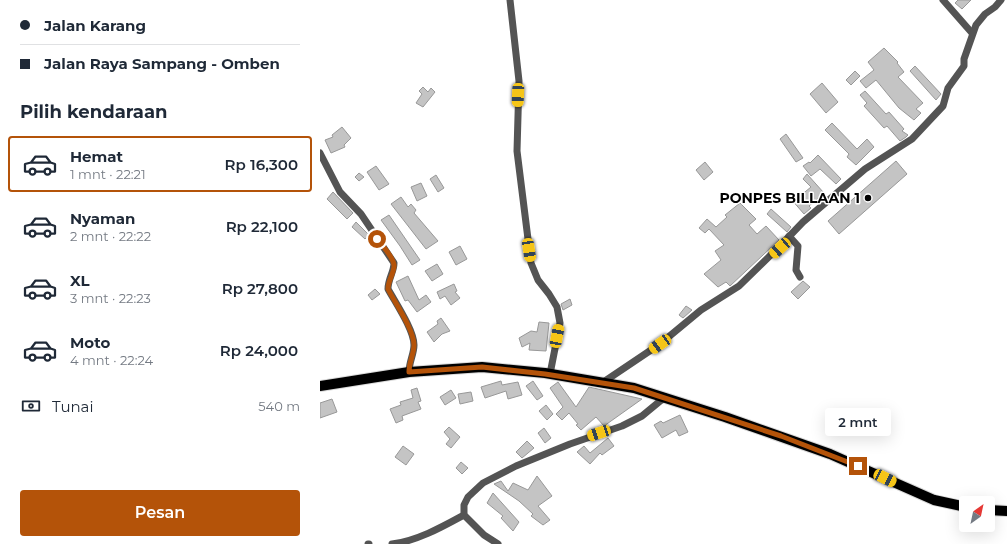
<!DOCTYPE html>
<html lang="id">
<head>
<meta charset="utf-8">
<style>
  :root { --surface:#fff; --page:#f2f2f3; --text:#1f2937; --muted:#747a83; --line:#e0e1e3; --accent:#b45309 }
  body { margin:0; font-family:Montserrat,sans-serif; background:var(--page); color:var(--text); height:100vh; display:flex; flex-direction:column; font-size:15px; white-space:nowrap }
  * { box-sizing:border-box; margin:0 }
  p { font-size:13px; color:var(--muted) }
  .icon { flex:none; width:22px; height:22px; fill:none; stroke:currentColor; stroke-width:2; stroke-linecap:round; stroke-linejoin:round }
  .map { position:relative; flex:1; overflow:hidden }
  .drawer { display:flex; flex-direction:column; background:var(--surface); width:320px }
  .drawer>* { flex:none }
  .hud { display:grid; align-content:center; height:88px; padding:0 20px; background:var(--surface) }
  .needle { width:26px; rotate:33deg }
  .fabs { position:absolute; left:639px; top:496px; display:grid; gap:8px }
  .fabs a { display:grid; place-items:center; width:36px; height:36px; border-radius:4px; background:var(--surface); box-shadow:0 4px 16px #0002; font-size:20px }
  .end { position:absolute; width:18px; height:18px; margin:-9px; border:5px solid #b45309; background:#fff; box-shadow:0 0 0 2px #fff }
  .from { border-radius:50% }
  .bubble { position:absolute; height:28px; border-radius:4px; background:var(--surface); box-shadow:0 4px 16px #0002; font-size:13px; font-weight:600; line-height:28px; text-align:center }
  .car { position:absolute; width:12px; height:24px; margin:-12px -6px; border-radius:5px; box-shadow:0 0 3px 1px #0007; background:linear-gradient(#f5c518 24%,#345 0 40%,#f5c518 0 76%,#345 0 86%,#f5c518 0) }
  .hud b { display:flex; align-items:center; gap:14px; height:38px; font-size:15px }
  .hud b+b { border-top:1px solid var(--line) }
  .hud i { width:10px; height:10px; background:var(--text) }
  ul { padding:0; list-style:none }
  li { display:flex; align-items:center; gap:12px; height:56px; margin:0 8px 6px; padding:0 12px; border:2px solid transparent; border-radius:4px }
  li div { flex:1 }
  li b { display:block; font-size:15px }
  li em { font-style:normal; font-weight:600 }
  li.on { border-color:var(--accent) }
  li>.icon { width:36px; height:36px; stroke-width:1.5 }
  h2 { padding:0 20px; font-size:18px; line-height:48px }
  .pay { display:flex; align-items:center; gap:10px; height:44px; padding:0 20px; font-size:15px }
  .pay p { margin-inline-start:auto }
  .cta { display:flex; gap:8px; margin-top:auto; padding:8px 20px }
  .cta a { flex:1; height:46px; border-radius:4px; background:var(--accent); color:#fff; font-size:16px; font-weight:600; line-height:46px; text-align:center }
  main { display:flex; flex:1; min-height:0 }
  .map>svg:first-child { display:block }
  .building { fill:#c4c4c4; stroke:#989898 }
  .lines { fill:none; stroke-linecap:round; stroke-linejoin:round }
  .primary-casing { stroke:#dbdbdb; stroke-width:12 }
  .street { stroke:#545454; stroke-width:7 }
  .primary { stroke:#000; stroke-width:10 }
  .route { stroke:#b45309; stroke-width:5 }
  .poi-dot { fill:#000; stroke:#fff; stroke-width:1.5 }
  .labels { text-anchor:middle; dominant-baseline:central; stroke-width:3; stroke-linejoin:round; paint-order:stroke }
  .poi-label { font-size:14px; font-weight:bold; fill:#000; stroke:#fff; text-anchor:end }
</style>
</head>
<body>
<main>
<section class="drawer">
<div class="hud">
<b><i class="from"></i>Jalan Karang</b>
<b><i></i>Jalan Raya Sampang - Omben</b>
</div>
<h2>Pilih kendaraan</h2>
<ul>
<li class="on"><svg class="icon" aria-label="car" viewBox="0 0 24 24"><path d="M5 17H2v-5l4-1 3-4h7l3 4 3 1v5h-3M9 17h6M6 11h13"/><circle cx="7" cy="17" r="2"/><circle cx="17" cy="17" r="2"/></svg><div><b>Hemat</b><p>1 mnt · 22:21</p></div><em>Rp 16,300</em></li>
<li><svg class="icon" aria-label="car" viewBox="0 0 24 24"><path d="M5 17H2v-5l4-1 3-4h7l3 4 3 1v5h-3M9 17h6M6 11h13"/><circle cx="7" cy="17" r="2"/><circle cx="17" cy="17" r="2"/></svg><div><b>Nyaman</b><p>2 mnt · 22:22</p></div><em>Rp 22,100</em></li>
<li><svg class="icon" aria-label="car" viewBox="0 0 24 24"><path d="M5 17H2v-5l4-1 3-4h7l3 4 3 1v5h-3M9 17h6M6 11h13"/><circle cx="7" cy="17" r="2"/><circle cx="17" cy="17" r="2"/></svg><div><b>XL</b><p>3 mnt · 22:23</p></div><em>Rp 27,800</em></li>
<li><svg class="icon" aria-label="car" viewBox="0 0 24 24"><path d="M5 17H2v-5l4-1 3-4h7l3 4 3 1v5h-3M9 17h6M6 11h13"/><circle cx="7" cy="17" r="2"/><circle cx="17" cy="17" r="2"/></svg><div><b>Moto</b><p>4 mnt · 22:24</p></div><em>Rp 24,000</em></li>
</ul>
<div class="pay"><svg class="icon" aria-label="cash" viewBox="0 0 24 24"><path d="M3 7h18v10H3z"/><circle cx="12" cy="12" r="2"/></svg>Tunai<p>540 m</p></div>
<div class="cta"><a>Pesan</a></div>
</section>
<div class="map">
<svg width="687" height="544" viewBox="0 0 687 544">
  <rect width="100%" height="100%" fill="#fff"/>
  <!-- building -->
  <g class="building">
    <path d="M 638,0 L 651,0 L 642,9 L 635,3 Z"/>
    <path d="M 564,48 L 578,62 L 577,63 L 584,72 L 578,77 L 603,103 L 596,109 L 601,113 L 594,120 L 579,108 L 556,80 L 546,88 L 540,81 L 554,70 L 548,62 Z"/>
    <path d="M 595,66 L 621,94 L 616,100 L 590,71 Z"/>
    <path d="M 535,71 L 540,76 L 531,85 L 526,80 Z"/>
    <path d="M 502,83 L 518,102 L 506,113 L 490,94 Z"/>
    <path d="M 103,87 L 108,92 L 111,88 L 115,92 L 103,107 L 96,103 L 102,94 L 99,91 Z"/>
    <path d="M 545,91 L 566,114 L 569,112 L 584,129 L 582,131 L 588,135 L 586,137 L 580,141 L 567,126 L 564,128 L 544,106 L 547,103 L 540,95 Z"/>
    <path d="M 512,123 L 537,149 L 547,139 L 554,147 L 536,165 L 527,157 L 529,154 L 505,130 Z"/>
    <path d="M 22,127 L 31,138 L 24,145 L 25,147 L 11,153 L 5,140 L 13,137 L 12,135 Z"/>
    <path d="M 466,134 L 483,158 L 476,162 L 460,139 Z"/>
    <path d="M 498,155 L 521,179 L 516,184 L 500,169 L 491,176 L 483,166 L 489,162 L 490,163 Z"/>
    <path d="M 576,161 L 587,174 L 519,234 L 508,221 Z"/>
    <path d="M 385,162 L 393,172 L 384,180 L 376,170 Z"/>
    <path d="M 56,166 L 69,184 L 59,190 L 47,172 Z"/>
    <path d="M 39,173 L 44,177 L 39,181 L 35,177 Z"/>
    <path d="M 487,174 L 504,193 L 489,206 L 491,208 L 484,214 L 471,199 L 478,193 L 480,196 L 491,187 L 483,179 Z"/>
    <path d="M 116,175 L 124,188 L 118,192 L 110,179 Z"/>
    <path d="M 101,183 L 107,196 L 97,201 L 91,187 Z"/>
    <path d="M 13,192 L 33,213 L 27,219 L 7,199 Z"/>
    <path d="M 81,197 L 88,207 L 91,204 L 96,210 L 94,213 L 118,241 L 106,249 L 71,204 Z"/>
    <path d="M 420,203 L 436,219 L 429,225 L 437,234 L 446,226 L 459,240 L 410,286 L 406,282 L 398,287 L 384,274 L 401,260 L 395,251 L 404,245 L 389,229 L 385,233 L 379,228 L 387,219 L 396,227 L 407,217 L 405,215 Z"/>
    <path d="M 451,209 L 471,227 L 467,232 L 447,214 Z"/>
    <path d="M 69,215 L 100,260 L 92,265 L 80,246 L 61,220 Z"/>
    <path d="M 36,222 L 49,235 L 45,239 L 32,227 Z"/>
    <path d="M 140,246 L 147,259 L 136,265 L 129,252 Z"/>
    <path d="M 117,264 L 123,274 L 112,281 L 105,271 Z"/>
    <path d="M 88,276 L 99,300 L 106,295 L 111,302 L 97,312 L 88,300 L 85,301 L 76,282 Z"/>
    <path d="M 483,281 L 490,287 L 478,299 L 471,292 Z"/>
    <path d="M 134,284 L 137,291 L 135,292 L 140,298 L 131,305 L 125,296 L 120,299 L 117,292 Z"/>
    <path d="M 55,289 L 60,294 L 52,300 L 48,295 Z"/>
    <path d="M 250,299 L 252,305 L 243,310 L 241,304 Z"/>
    <path d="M 366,306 L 372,310 L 363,318 L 359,315 Z"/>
    <path d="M 121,318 L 130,331 L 122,334 L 114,342 L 107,332 L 118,324 L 117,321 Z"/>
    <path d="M 219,322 L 229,323 L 226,351 L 209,350 L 210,343 L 202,347 L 199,338 L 211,331 L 217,332 Z"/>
    <path d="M 181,381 L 182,385 L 198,382 L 202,395 L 188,399 L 186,391 L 165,398 L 161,387 Z"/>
    <path d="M 213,381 L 223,396 L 217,400 L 206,386 Z"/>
    <path d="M 238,382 L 256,407 L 269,387 L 322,399 L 284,426 L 276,417 L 261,430 L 256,425 L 258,424 L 249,413 L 242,420 L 236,414 L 243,407 L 230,388 Z"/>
    <path d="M 97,388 L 101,401 L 98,402 L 101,409 L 82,416 L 83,420 L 76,423 L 70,409 L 81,405 L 80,402 L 93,398 L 91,390 Z"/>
    <path d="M 131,390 L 136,398 L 125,405 L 120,397 Z"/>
    <path d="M 151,392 L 153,401 L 140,404 L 138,394 Z"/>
    <path d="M 12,399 L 17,412 L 0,418 L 0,403 Z"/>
    <path d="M 226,405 L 233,414 L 227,420 L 219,411 Z"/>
    <path d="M 360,415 L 368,432 L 359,436 L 356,430 L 342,438 L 334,425 L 341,421 L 343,423 Z"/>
    <path d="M 129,427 L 140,437 L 131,448 L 126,444 L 130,439 L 124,432 Z"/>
    <path d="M 224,428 L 231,438 L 225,443 L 218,433 Z"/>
    <path d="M 288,438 L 294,446 L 282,455 L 280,453 L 270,464 L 257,452 L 264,446 L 270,453 Z"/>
    <path d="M 207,441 L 214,448 L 202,458 L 196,452 Z"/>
    <path d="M 83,446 L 94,454 L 86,465 L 75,457 Z"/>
    <path d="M 141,462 L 148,468 L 142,474 L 136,468 Z"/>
    <path d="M 217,476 L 232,496 L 218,506 L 230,520 L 223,525 L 211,516 L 213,514 L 199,501 L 174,484 L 181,481 L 188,491 L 193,483 L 208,490 Z"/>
    <path d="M 173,493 L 199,522 L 193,531 L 181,518 L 183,516 L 167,503 Z"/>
  </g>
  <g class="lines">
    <defs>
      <g id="primary">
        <path d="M 0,386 L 89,372 L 162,367 L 225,373 L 314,388 L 405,417 L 510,454 L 614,500 L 646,507"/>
        <path d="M 668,510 L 687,511"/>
      </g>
    </defs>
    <!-- primary casing -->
    <use href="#primary" class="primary-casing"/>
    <!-- street -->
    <g class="street">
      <path d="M 190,0 L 199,81 L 197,151 L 211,263 L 218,280 L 229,294 L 237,307 L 240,323 L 230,374"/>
      <path d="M 623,0 L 652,33"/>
      <path d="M 0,153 L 20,192 L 41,214 L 74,263 C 74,272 68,279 68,289 C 75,302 94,330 94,345 C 94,354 89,362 89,372"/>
      <path d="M 469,236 L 478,246 L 476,270 L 480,277"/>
      <path d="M 282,383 L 340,344 L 381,310 L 419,286 L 459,247 L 483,222 L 545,169 L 592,139 L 623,106 L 628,88 L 644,66 L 644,59 L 656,25 L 665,14 L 675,7 L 681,0"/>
      <path d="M 48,544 L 49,544"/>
      <path d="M 72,544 C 97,541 122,527 144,515"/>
      <path d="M 178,544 L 164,535 L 144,515 L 144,505 L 148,497 L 163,483 L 196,466 L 250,444 L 302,426 L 322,416 L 345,397"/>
    </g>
    <!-- primary -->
    <use href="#primary" class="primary"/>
  </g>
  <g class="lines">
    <!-- route -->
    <path class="route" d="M 57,239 C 62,245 75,259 74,267 C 73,275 68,281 68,289 C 75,303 94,330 94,345 C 94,354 89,362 89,372 L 162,367 L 225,374 L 314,388 L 461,436 L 538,466"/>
  </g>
  <!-- markers -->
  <circle class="poi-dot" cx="548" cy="198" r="4"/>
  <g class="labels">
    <!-- poi labels -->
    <g class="poi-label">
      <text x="540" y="198">PONPES BILLAAN 1</text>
    </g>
  </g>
</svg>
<div class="fabs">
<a><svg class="needle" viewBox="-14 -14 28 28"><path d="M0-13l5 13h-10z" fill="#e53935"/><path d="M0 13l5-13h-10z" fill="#747a83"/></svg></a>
</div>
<i class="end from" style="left:57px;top:239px"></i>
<i class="end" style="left:538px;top:466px"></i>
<div class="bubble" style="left:505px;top:408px;width:66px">2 mnt</div>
<i class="car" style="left:198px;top:95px;rotate:182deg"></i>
<i class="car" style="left:460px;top:248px;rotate:228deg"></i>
<i class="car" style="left:209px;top:250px;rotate:171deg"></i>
<i class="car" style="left:237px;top:336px;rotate:11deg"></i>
<i class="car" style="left:340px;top:344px;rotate:235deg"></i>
<i class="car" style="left:279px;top:433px;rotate:252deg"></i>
<i class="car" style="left:565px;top:478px;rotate:116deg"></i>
</div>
</main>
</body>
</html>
